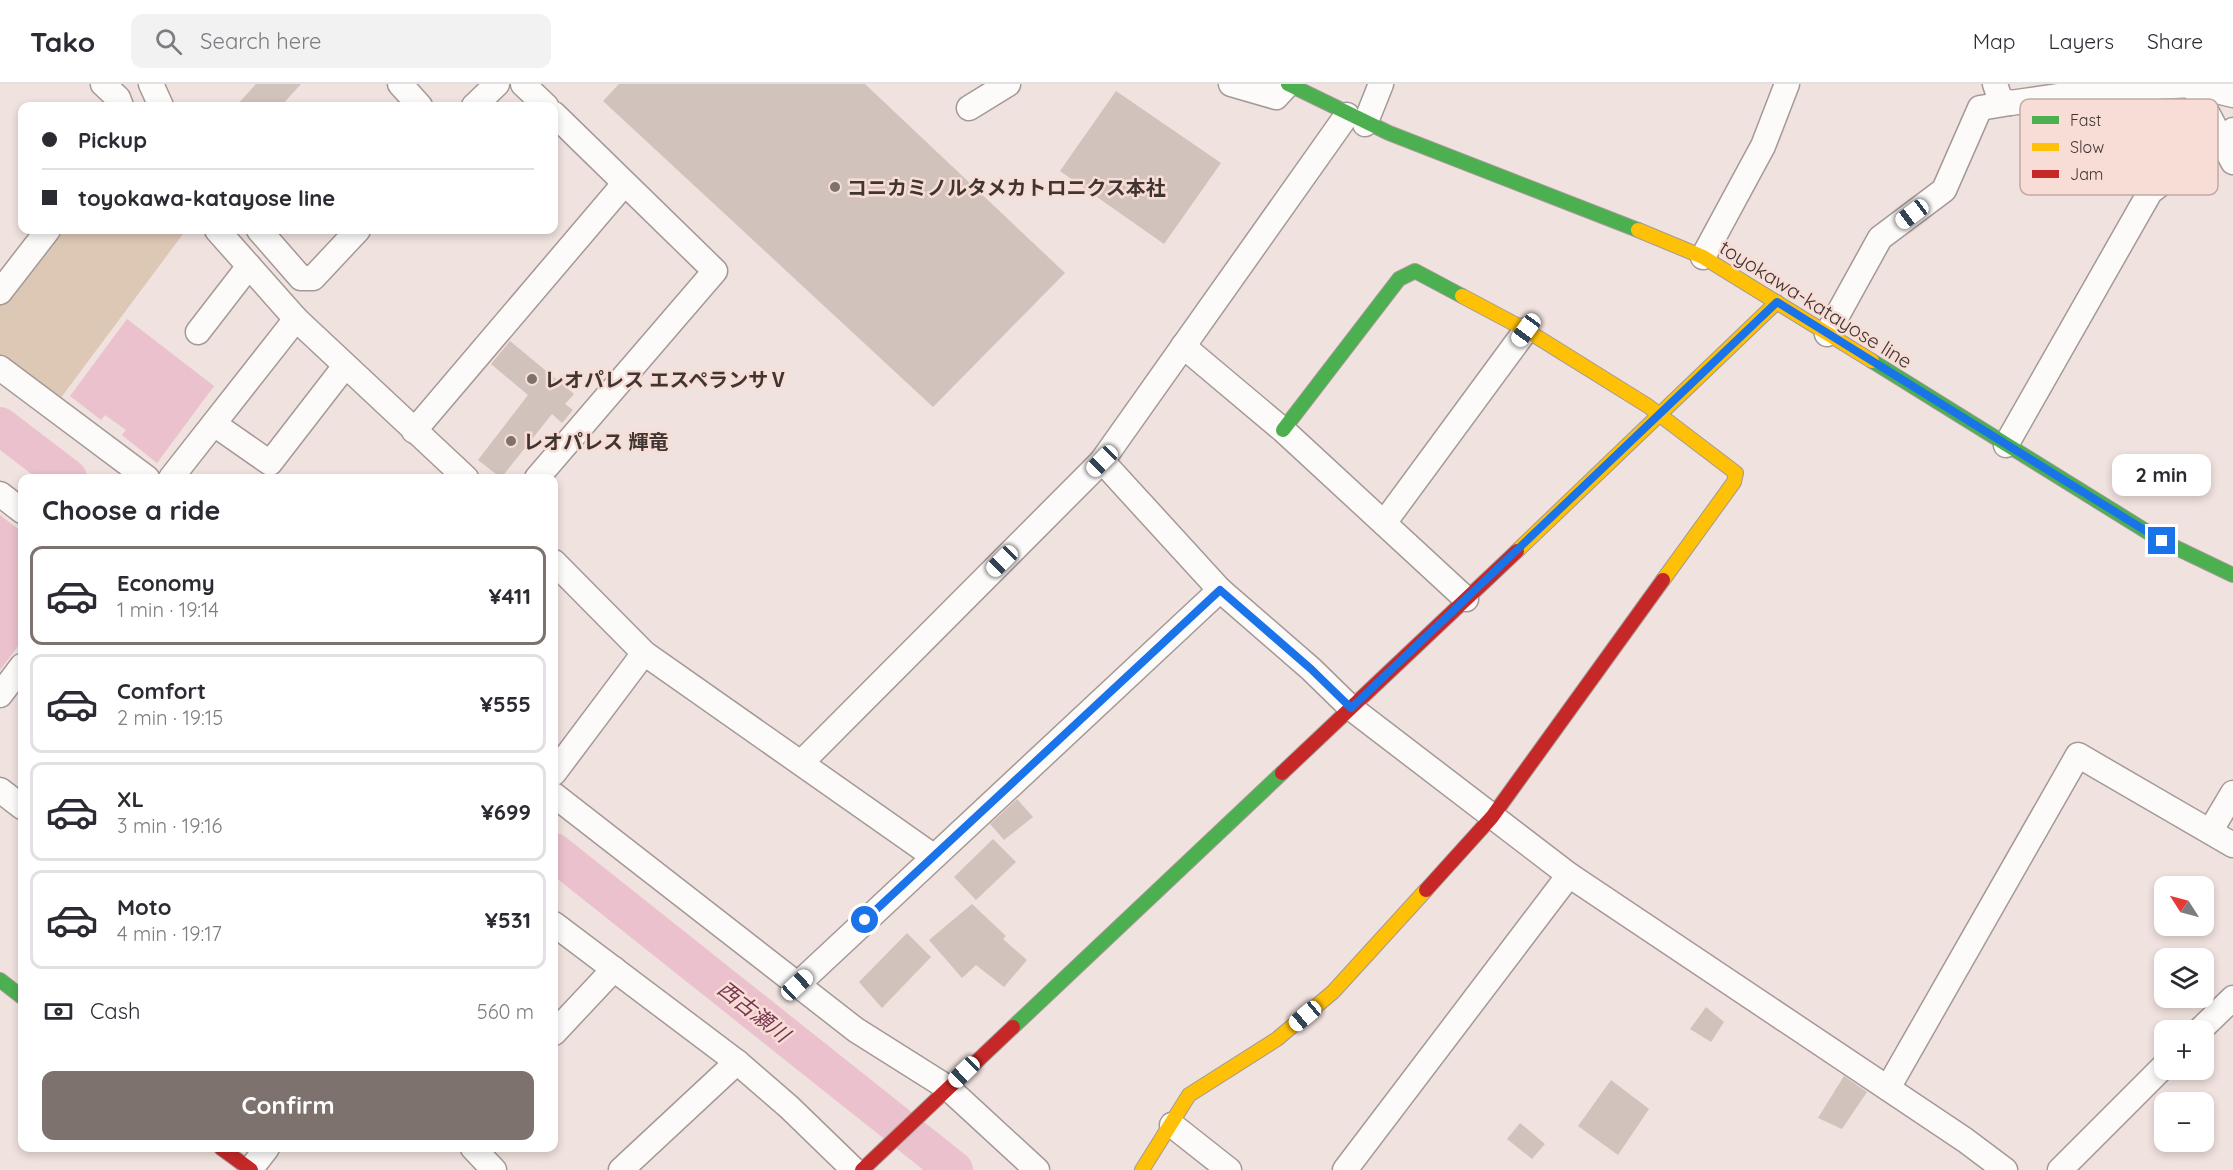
<!DOCTYPE html>
<html lang="en">
<head>
<meta charset="utf-8">
<style>
  :root { --surface:#fff; --page:#f2f2f3; --text:#2b2b33; --muted:#7c7c81; --line:#e1e1e2; --accent:#7d726e }
  body { margin:0; font-family:Quicksand,"Noto Sans JP",sans-serif; background:var(--page); color:var(--text); height:100vh; display:flex; flex-direction:column; font-size:22px; white-space:nowrap }
  * { box-sizing:border-box; margin:0 }
  p { font-size:20px; color:var(--muted) }
  .icon { flex:none; width:33px; height:33px; fill:none; stroke:currentColor; stroke-width:2; stroke-linecap:round; stroke-linejoin:round }
  .map { position:relative; flex:1; overflow:hidden }
  .drawer { position:absolute; left:18px; top:390px; width:540px; height:678px; display:flex; flex-direction:column; background:var(--surface); border-radius:12px; box-shadow:0 3px 9px #0003 }
  .drawer>* { flex:none }
  .guide { position:absolute; left:18px; top:18px; width:540px; height:132px; border-radius:12px; box-shadow:0 3px 9px #0003; display:grid; align-content:center; height:132px; padding:0 24px; background:var(--surface) }
  .needle { width:39px; rotate:306deg }
  .controls { position:absolute; left:2154px; top:792px; display:grid; gap:12px }
  .controls a { display:grid; place-items:center; width:60px; height:60px; border-radius:12px; background:var(--surface); box-shadow:0 3px 9px #0003; font-size:30px }
  .end { position:absolute; width:27px; height:27px; margin:-14px; border:8px solid #1a73e8; background:#fff; box-shadow:0 0 0 3px #fff }
  .from { border-radius:50% }
  .bubble { position:absolute; height:42px; border-radius:12px; background:var(--surface); box-shadow:0 3px 9px #0003; font-size:20px; font-weight:700; line-height:42px; text-align:center }
  .car { position:absolute; width:18px; height:36px; margin:-18px -9px; border-radius:8px; box-shadow:0 0 4px 2px #0007; background:linear-gradient(#fff 24%,#345 0 40%,#fff 0 76%,#345 0 86%,#fff 0) }
  .guide b { display:flex; align-items:center; gap:21px; height:57px; font-size:22px }
  .guide b+b { border-top:2px solid var(--line) }
  .guide i { width:15px; height:15px; background:var(--text) }
  ul { padding:0; list-style:none }
  li { display:flex; align-items:center; gap:18px; height:99px; margin:0 12px 9px; padding:0 12px; border:3px solid var(--line); border-radius:12px }
  li div { flex:1 }
  li b { display:block; font-size:22px }
  li em { font-style:normal; font-weight:700 }
  li.selected { border-color:var(--accent) }
  li>.icon { width:54px; height:54px; stroke-width:1.5 }
  h2 { padding:0 24px; font-size:27px; line-height:72px }
  .pay { display:flex; align-items:center; gap:15px; height:66px; padding:0 24px; font-size:22px }
  .pay p { margin-inline-start:auto }
  .primary-button { display:flex; gap:12px; margin-top:auto; padding:12px 24px }
  .primary-button a { flex:1; height:69px; border-radius:12px; background:var(--accent); color:#fff; font-size:24px; font-weight:700; line-height:69px; text-align:center }
  header { display:flex; align-items:center; gap:36px; box-sizing:border-box; height:84px; padding:0 30px; background:var(--surface); border-bottom:2px solid var(--line) }
  header strong { font-size:28px }
  nav { display:flex; gap:33px; margin-inline-start:auto; font-size:21px }
  .search { width:420px; height:54px; background:var(--page); display:flex; align-items:center; gap:15px; box-sizing:border-box; padding:0 21px; border-radius:12px; color:var(--muted); font-size:22px }
  .map>svg:first-child { display:block }
  .green { fill:#ddc8b5 }
  .water { fill:#eac1cc }
  .lines { fill:none; stroke-linecap:round; stroke-linejoin:round }
  .river { stroke:#eac1cc; stroke-width:38 }
  .building { fill:#d1c2bb }
  .street-casing { stroke:#a49996; stroke-width:27 }
  .fast-casing { stroke:#a49996; stroke-width:16 }
  .slow-casing { stroke:#a49996; stroke-width:16 }
  .jam-casing { stroke:#a49996; stroke-width:16 }
  .street { stroke:#fdfbfa; stroke-width:24 }
  .fast { stroke:#4caf50; stroke-width:14 }
  .slow { stroke:#ffc107; stroke-width:14 }
  .jam { stroke:#c62828; stroke-width:14 }
  .route { stroke:#1a73e8; stroke-width:8 }
  .poi-dot { fill:#7d726e; stroke:#f8ddd6; stroke-width:2 }
  .labels { text-anchor:middle; dominant-baseline:central; stroke-width:5; stroke-linejoin:round; paint-order:stroke }
  .poi-label { font-size:20px; font-weight:bold; fill:#3f3532; stroke:#f8ddd6; text-anchor:start }
  .street-label { font-size:20px; fill:#3f3532; stroke:#f8ddd6 }
  .water-label { font-size:21px; font-style:italic; fill:#783751; stroke:#f8ddd6 }
  .key { fill:#f8ddd6; stroke:#c0aba5; stroke-width:1.5 }
  .key-label { font-size:16px; fill:#3f3532 }
</style>
</head>
<body>
<header>
<strong>Tako</strong>
<div class="search"><svg class="icon" aria-label="search" viewBox="0 0 24 24"><circle cx="10" cy="10" r="6"/><path d="M15 15l6 6"/></svg>Search here</div>
<nav><a>Map</a><a>Layers</a><a>Share</a></nav>
</header>
<div class="map">
<svg width="2233" height="1086" viewBox="0 0 2233 1086">
  <rect width="100%" height="100%" fill="#f0e2de"/>
  <!-- green -->
  <path class="green" d="M 56,146 L 186,146 L 57,319 L 0,276 L 0,218 Z"/>
  <!-- water -->
  <g class="water">
    <path d="M 127,235 L 214,302 L 157,379 L 122,351 L 126,346 L 105,331 L 101,336 L 70,312 Z"/>
    <path d="M 0,431 L 22,448 L 22,557 L 0,586 Z"/>
  </g>
  <g class="lines">
    <!-- river -->
    <g class="river">
      <path d="M 0,342 L 68,394"/>
      <path d="M 554,768 L 954,1086"/>
    </g>
  </g>
  <!-- building -->
  <g class="building">
    <path d="M 256,0 L 301,0 L 281,22 L 236,22 Z"/>
    <path d="M 619,0 L 865,0 L 1065,189 L 933,323 L 603,17 Z"/>
    <path d="M 1116,7 L 1221,79 L 1164,160 L 1060,87 Z"/>
    <path d="M 510,257 L 574,310 L 565,320 L 573,326 L 562,339 L 552,330 L 501,394 L 478,376 L 528,311 L 491,280 Z"/>
    <path d="M 1017,715 L 1033,733 L 1004,756 L 990,740 Z"/>
    <path d="M 993,755 L 1016,778 L 976,816 L 954,793 Z"/>
    <path d="M 972,820 L 1006,852 L 1003,855 L 1027,876 L 1004,903 L 976,881 L 962,894 L 929,856 Z"/>
    <path d="M 907,849 L 931,873 L 882,924 L 859,898 Z"/>
    <path d="M 1706,923 L 1724,938 L 1711,958 L 1690,945 Z"/>
    <path d="M 1844,992 L 1867,1008 L 1842,1045 L 1818,1034 Z"/>
    <path d="M 1611,996 L 1649,1025 L 1618,1071 L 1578,1042 Z"/>
    <path d="M 1520,1039 L 1545,1060 L 1532,1075 L 1507,1055 Z"/>
  </g>
  <g class="lines">
    <defs>
      <g id="street">
        <path d="M 103,0 L 118,14 L 121,22"/>
        <path d="M 151,0 L 161,22"/>
        <path d="M 400,0 L 420,22"/>
        <path d="M 523,0 L 546,22"/>
        <path d="M 1231,0 L 1276,13 L 1288,0"/>
        <path d="M 1995,0 L 2000,15 L 2010,19 L 2100,6 L 2192,1 L 2233,11"/>
        <path d="M 2192,0 L 2233,78"/>
        <path d="M 474,22 L 497,0"/>
        <path d="M 969,24 L 1008,0"/>
        <path d="M 1365,40 L 1381,0"/>
        <path d="M 217,146 L 296,235 L 466,394"/>
        <path d="M 259,146 L 301,194 L 313,194 L 358,146"/>
        <path d="M 1703,173 L 1763,62 L 1787,0"/>
        <path d="M 0,208 L 48,146"/>
        <path d="M 198,248 L 249,182"/>
        <path d="M 1827,250 L 1880,154 L 1944,106 L 1980,24 L 2010,19"/>
        <path d="M 1183,262 L 1283,346 L 1466,515"/>
        <path d="M 0,284 L 147,394"/>
        <path d="M 214,340 L 270,379 L 345,282"/>
        <path d="M 414,347 L 624,100"/>
        <path d="M 2006,361 L 2150,108 L 2233,46"/>
        <path d="M 1102,377 L 1220,506 L 1311,585 L 1351,624 L 1569,791 L 1965,1056 L 2005,1086"/>
        <path d="M 171,394 L 296,235"/>
        <path d="M 537,394 L 715,187 L 554,30"/>
        <path d="M 0,410 L 22,427"/>
        <path d="M 1384,439 L 1526,246"/>
        <path d="M 554,478 L 644,569 L 933,772"/>
        <path d="M 0,611 L 22,582"/>
        <path d="M 802,678 L 1102,377 L 1347,31"/>
        <path d="M 554,689 L 644,569"/>
        <path d="M 0,706 L 22,723"/>
        <path d="M 554,711 L 856,946 L 948,1004 L 1037,1086"/>
        <path d="M 2211,746 L 2233,709"/>
        <path d="M 554,840 L 737,978 L 789,1023 L 854,1086"/>
        <path d="M 797,901 L 1220,506"/>
        <path d="M 2200,946 L 2233,914"/>
        <path d="M 554,949 L 614,885"/>
        <path d="M 1888,1004 L 2078,671 L 2233,761"/>
        <path d="M 1172,1041 L 1229,1086"/>
        <path d="M 473,1064 L 494,1086"/>
        <path d="M 250,1086 L 267,1064"/>
        <path d="M 621,1086 L 737,978"/>
        <path d="M 1345,1086 L 1569,791"/>
        <path d="M 2060,1086 L 2164,982"/>
      </g>
      <g id="fast">
        <path d="M 1288,0 L 1389,49 L 1638,146"/>
        <path d="M 1872,277 L 2162,457 L 2233,491"/>
        <path d="M 1283,346 L 1399,195 L 1415,187 L 1462,212"/>
        <path d="M 0,896 L 22,913"/>
        <path d="M 1013,943 L 1282,689"/>
      </g>
      <g id="slow">
        <path d="M 1638,146 L 1703,173 L 1872,277"/>
        <path d="M 1462,212 L 1526,246 L 1648,322 L 1736,389 L 1734,398 L 1663,496"/>
        <path d="M 1517,467 L 1777,218"/>
        <path d="M 1142,1086 L 1189,1011 L 1277,955 L 1333,908 L 1426,806"/>
      </g>
      <g id="jam">
        <path d="M 1282,689 L 1517,467"/>
        <path d="M 1426,806 L 1492,733 L 1663,496"/>
        <path d="M 221,1064 L 251,1086"/>
        <path d="M 862,1086 L 1013,943"/>
      </g>
    </defs>
    <!-- street casing -->
    <use href="#street" class="street-casing"/>
    <!-- fast casing -->
    <use href="#fast" class="fast-casing"/>
    <!-- slow casing -->
    <use href="#slow" class="slow-casing"/>
    <!-- jam casing -->
    <use href="#jam" class="jam-casing"/>
    <!-- street -->
    <use href="#street" class="street"/>
    <!-- fast -->
    <use href="#fast" class="fast"/>
    <!-- slow -->
    <use href="#slow" class="slow"/>
    <!-- jam -->
    <use href="#jam" class="jam"/>
  </g>
  <g class="lines">
    <!-- route -->
    <path class="route" d="M 865,836 L 1220,506 L 1311,585 L 1351,624 L 1777,218 L 2162,457"/>
  </g>
  <!-- markers -->
  <g class="poi-dot">
    <circle cx="835" cy="103" r="6"/>
    <circle cx="532" cy="295" r="6"/>
    <circle cx="511" cy="357" r="6"/>
  </g>
  <g class="labels">
    <!-- poi labels -->
    <g class="poi-label">
      <text x="847" y="103">コニカミノルタメカトロニクス本社</text>
      <text x="544" y="295">レオパレス エスペランサⅤ</text>
      <text x="523" y="357">レオパレス 輝竜</text>
    </g>
    <!-- street labels -->
    <g class="street-label">
      <text transform="translate(1816 220) rotate(32)">toyokawa-katayose line</text>
    </g>
    <!-- water labels -->
    <g class="water-label">
      <text transform="translate(754 927) rotate(38)">西古瀬川</text>
    </g>
  </g>
  <!-- legend -->
  <rect x="2020" y="15" width="198" height="96" rx="9" class="key"/>
  <rect x="2032" y="32" width="27" height="8" fill="#4caf50"/>
  <rect x="2032" y="59" width="27" height="8" fill="#ffc107"/>
  <rect x="2032" y="86" width="27" height="8" fill="#c62828"/>
  <g class="key-label">
    <text x="2070" y="42">Fast</text>
    <text x="2070" y="69">Slow</text>
    <text x="2070" y="96">Jam</text>
  </g>
</svg>
<div class="controls">
<a><svg class="needle" viewBox="-14 -14 28 28"><path d="M0-13l5 13h-10z" fill="#e53935"/><path d="M0 13l5-13h-10z" fill="#7c7c81"/></svg></a>
<a><svg class="icon" aria-label="layers" viewBox="0 0 24 24"><path d="M12 4l9 5-9 5-9-5zM3 14l9 5 9-5"/></svg></a>
<a>+</a>
<a>−</a>
</div>
<i class="end from" style="left:865px;top:836px"></i>
<i class="end" style="left:2162px;top:457px"></i>
<div class="bubble" style="left:2112px;top:370px;width:99px">2 min</div>
<i class="car" style="left:1912px;top:130px;rotate:233deg"></i>
<i class="car" style="left:1526px;top:246px;rotate:216deg"></i>
<i class="car" style="left:1102px;top:377px;rotate:225deg"></i>
<i class="car" style="left:1002px;top:477px;rotate:225deg"></i>
<i class="car" style="left:797px;top:901px;rotate:47deg"></i>
<i class="car" style="left:1305px;top:932px;rotate:230deg"></i>
<i class="car" style="left:964px;top:988px;rotate:226deg"></i>
<div class="guide">
<b><i class="from"></i>Pickup</b>
<b><i></i>toyokawa-katayose line</b>
</div>
<section class="drawer">
<h2>Choose a ride</h2>
<ul>
<li class="selected"><svg class="icon" aria-label="car" viewBox="0 0 24 24"><path d="M5 17H2v-5l4-1 3-4h7l3 4 3 1v5h-3M9 17h6M6 11h13"/><circle cx="7" cy="17" r="2"/><circle cx="17" cy="17" r="2"/></svg><div><b>Economy</b><p>1 min · 19:14</p></div><em>¥411</em></li>
<li><svg class="icon" aria-label="car" viewBox="0 0 24 24"><path d="M5 17H2v-5l4-1 3-4h7l3 4 3 1v5h-3M9 17h6M6 11h13"/><circle cx="7" cy="17" r="2"/><circle cx="17" cy="17" r="2"/></svg><div><b>Comfort</b><p>2 min · 19:15</p></div><em>¥555</em></li>
<li><svg class="icon" aria-label="car" viewBox="0 0 24 24"><path d="M5 17H2v-5l4-1 3-4h7l3 4 3 1v5h-3M9 17h6M6 11h13"/><circle cx="7" cy="17" r="2"/><circle cx="17" cy="17" r="2"/></svg><div><b>XL</b><p>3 min · 19:16</p></div><em>¥699</em></li>
<li><svg class="icon" aria-label="car" viewBox="0 0 24 24"><path d="M5 17H2v-5l4-1 3-4h7l3 4 3 1v5h-3M9 17h6M6 11h13"/><circle cx="7" cy="17" r="2"/><circle cx="17" cy="17" r="2"/></svg><div><b>Moto</b><p>4 min · 19:17</p></div><em>¥531</em></li>
</ul>
<div class="pay"><svg class="icon" aria-label="cash" viewBox="0 0 24 24"><path d="M3 7h18v10H3z"/><circle cx="12" cy="12" r="2"/></svg>Cash<p>560 m</p></div>
<div class="primary-button"><a>Confirm</a></div>
</section>
</div>
</body>
</html>
